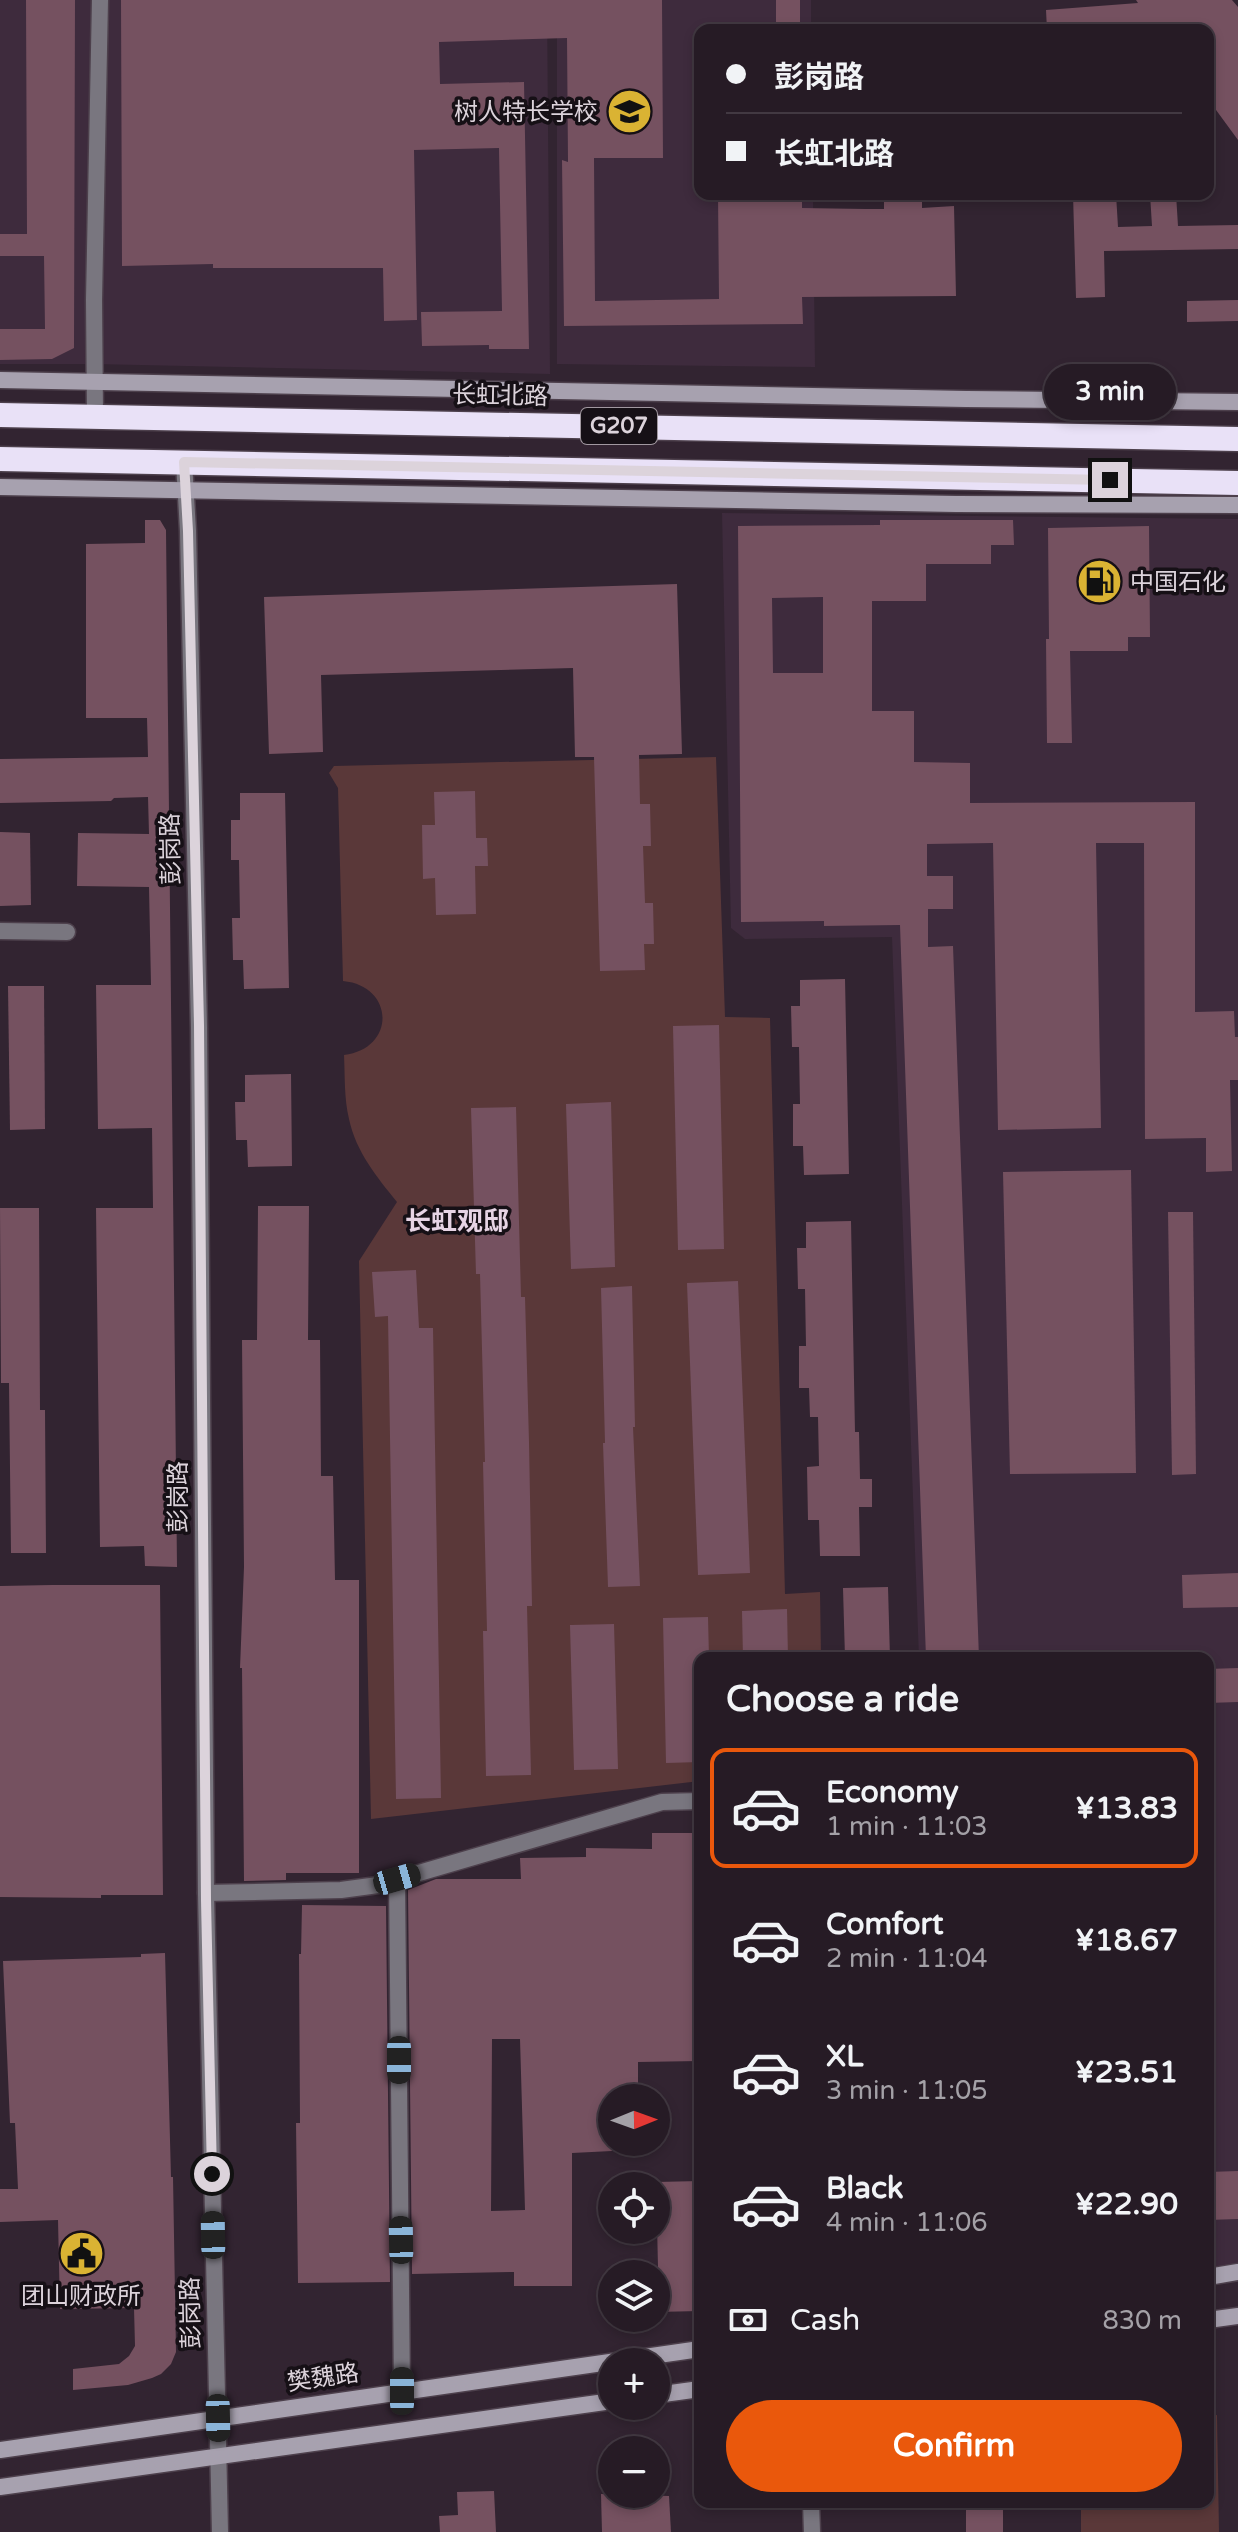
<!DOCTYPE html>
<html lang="en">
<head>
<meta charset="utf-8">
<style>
  :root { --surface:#261b25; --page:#322832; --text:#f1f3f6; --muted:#a4a1a7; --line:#423942; --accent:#ea580c }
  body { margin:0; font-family:"Varela Round","Noto Sans SC",sans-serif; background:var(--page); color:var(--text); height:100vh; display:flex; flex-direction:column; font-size:30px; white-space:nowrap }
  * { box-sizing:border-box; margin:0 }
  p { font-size:26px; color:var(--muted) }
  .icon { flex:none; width:44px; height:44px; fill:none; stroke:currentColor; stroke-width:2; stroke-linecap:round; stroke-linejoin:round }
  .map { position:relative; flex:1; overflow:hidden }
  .panel { position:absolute; left:694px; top:1652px; width:520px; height:856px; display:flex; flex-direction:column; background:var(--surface); border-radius:16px; box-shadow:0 4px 12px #0003,0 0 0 2px var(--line) }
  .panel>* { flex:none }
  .hud { position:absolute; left:694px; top:24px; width:520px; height:176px; border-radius:16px; box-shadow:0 4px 12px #0003,0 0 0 2px var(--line); display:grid; align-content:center; height:176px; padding:0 32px; background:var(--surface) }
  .needle { width:52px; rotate:89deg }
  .fabs { position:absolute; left:598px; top:2084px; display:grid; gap:16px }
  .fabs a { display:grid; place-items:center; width:72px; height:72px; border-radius:50%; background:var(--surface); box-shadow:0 4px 12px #0003,0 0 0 2px var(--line); font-size:40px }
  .end { position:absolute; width:36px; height:36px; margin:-18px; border:10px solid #dcd3db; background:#111; box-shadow:0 0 0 4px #111 }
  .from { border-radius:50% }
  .bubble { position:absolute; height:56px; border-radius:28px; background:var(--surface); box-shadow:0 4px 12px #0003,0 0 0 2px var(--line); font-size:26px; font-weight:800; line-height:56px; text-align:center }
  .car { position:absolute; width:24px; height:48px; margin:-24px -12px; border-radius:10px; box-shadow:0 0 6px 2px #0007; background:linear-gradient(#222 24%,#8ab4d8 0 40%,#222 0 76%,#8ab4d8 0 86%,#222 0) }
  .hud b { display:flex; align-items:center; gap:28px; height:76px; font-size:30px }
  .hud b+b { border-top:2px solid var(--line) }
  .hud i { width:20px; height:20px; background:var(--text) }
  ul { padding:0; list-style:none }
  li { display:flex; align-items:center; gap:24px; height:120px; margin:0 16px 12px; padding:0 16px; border:4px solid transparent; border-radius:16px }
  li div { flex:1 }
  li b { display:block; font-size:30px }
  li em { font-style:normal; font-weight:800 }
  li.on { border-color:var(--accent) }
  li>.icon { width:72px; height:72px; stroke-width:1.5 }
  h2 { padding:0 32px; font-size:36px; line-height:96px }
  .pay { display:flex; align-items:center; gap:20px; height:88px; padding:0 32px; font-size:30px }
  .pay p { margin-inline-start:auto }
  .action { display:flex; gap:16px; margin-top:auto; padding:16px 32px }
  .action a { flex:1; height:92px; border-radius:48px; background:var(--accent); color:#fff; font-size:32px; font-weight:800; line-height:92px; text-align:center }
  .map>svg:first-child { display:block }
  .built { fill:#3e2b3d }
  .green { fill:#5a3839 }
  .building { fill:#755160; fill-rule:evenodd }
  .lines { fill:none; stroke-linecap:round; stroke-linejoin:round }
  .street-casing { stroke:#4d404c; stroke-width:19 }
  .secondary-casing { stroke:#4d404c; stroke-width:19 }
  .highway-casing { stroke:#4d404c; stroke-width:27 }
  .street { stroke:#79767f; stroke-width:16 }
  .secondary { stroke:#a7a1af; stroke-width:16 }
  .highway { stroke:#e9e1f7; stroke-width:24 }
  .route { stroke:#dcd3db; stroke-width:10 }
  .labels { text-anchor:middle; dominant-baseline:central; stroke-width:7; stroke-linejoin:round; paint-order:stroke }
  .shield { fill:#161016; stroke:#a198a0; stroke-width:2 }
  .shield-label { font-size:22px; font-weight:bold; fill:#dcd3db }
  .poi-label { font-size:24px; fill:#dcd3db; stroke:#161016; text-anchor:end }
  .street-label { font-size:24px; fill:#dcd3db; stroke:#161016 }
  .neighbourhood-label { font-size:26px; font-weight:bold; fill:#e7d4e5; stroke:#161016 }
</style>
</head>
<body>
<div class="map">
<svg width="1238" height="2532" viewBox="0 0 1238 2532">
  <rect width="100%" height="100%" fill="#322431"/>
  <!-- built -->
  <g class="built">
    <path d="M 0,0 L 547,0 L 550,374 L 94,364 L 0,364 Z"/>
    <path d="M 557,0 L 811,0 L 811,30 L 700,30 L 700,194 L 813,194 L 815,367 L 557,364 Z"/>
    <path d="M 722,513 L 1238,519 L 1238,2267 L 1208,2271 L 1208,1658 L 919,1658 L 892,937 L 745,939 L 731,928 Z"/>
  </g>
  <!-- green -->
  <g class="green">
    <path d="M 716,757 L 725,1017 L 770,1018 L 785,1594 L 820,1592 L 821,1658 L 700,1658 L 700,1781 L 371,1819 L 359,1261 L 397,1202 C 377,1177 356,1152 349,1119 C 344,1099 345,1076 344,1055 C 396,1049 395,986 343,981 L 338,788 L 329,773 L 334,766 Z"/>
    <path d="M 1217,2415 L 1219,2532 L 1081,2532 L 1081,2502 L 1208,2502 L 1208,2416 Z"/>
  </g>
  <!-- building -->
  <g class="building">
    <path d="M 26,0 L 75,0 L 74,348 L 52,359 L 0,360 L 0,329 L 45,329 L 44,256 L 0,256 L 0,234 L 27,234 Z"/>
    <path d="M 121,0 L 662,0 L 663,158 L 594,158 L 595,301 L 719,299 L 718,194 L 802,194 L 802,208 L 866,209 L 884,209 L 884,194 L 922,195 L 922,208 L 954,206 L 956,296 L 802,297 L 803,324 L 564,326 L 562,160 L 568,162 L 567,38 L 439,42 L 440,84 L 524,82 L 529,349 L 489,349 L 489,345 L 422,346 L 421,312 L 502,311 L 499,148 L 414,150 L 417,320 L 384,321 L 383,268 L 213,268 L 213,264 L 122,266 Z"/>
    <rect x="776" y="0" width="24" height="30"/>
    <path d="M 1136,0 L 1232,0 L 1238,7 L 1238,140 L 1208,99 L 1208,30 L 1047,30 L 1046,10 L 1138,3 Z"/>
    <path d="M 1073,194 L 1116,194 L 1118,227 L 1152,226 L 1150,194 L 1176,194 L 1178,226 L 1238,225 L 1238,249 L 1104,251 L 1105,297 L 1076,298 Z"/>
    <path d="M 1238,300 L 1238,321 L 1187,322 L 1187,301 Z"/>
    <path d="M 145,520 L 160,520 L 166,530 L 177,1567 L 145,1566 L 144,1546 L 100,1547 L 96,1208 L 153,1208 L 152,1128 L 98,1129 L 96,985 L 151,985 L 149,887 L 77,886 L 78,833 L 149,834 L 148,797 L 114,798 L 111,801 L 0,803 L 0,759 L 148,757 L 147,718 L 86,718 L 86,544 L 145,543 Z"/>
    <path d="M 880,520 L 1013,520 L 1014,545 L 991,545 L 991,564 L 926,564 L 926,601 L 872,601 L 872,711 L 914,711 L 914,762 L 970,763 L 970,803 L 1195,802 L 1195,1012 L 1234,1011 L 1235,1037 L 1238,1037 L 1238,1080 L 1230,1080 L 1232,1171 L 1206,1172 L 1206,1138 L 1145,1139 L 1144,843 L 1096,843 L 1101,1128 L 998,1130 L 993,843 L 927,844 L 927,876 L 953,876 L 953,909 L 928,909 L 928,947 L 953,946 L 979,1658 L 926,1658 L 900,925 L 824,926 L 824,921 L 741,922 L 738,526 L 880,525 ZM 823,597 L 823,673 L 773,673 L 772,598 Z"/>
    <path d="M 1149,526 L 1150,637 L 1128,637 L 1128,651 L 1070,651 L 1072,743 L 1047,743 L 1046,639 L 1049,639 L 1048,528 Z"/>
    <path d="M 677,584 L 682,754 L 639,755 L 640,804 L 650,804 L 651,846 L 643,846 L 645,903 L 653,903 L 654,944 L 644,944 L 645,970 L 600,971 L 594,757 L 575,757 L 573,668 L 321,675 L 323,752 L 269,754 L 264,597 Z"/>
    <path d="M 475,791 L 476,838 L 487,838 L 488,866 L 475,866 L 476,914 L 436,915 L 435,878 L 423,879 L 422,825 L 435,825 L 434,792 Z"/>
    <path d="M 240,793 L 285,793 L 289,988 L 244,989 L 243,960 L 233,960 L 232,918 L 240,918 L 239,860 L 231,860 L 231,820 L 240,820 Z"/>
    <path d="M 0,832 L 30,833 L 31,905 L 0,906 Z"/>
    <path d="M 845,979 L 849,1174 L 804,1175 L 803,1146 L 793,1146 L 793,1104 L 800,1104 L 799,1047 L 792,1047 L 791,1006 L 800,1006 L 800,980 Z"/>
    <path d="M 8,986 L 44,986 L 45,1129 L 10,1130 Z"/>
    <path d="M 719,1025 L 724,1249 L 678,1250 L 673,1026 Z"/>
    <path d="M 291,1074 L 292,1166 L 248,1167 L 247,1140 L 236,1140 L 235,1102 L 245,1102 L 245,1075 Z"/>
    <path d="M 611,1102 L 615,1267 L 571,1269 L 566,1104 Z"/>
    <path d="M 516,1107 L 521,1297 L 525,1297 L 529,1442 L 532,1606 L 527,1606 L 531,1775 L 486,1776 L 483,1631 L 487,1631 L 483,1462 L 485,1462 L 480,1274 L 476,1274 L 471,1108 Z"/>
    <path d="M 1131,1170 L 1136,1473 L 1010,1474 L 1003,1172 Z"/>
    <path d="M 258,1206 L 309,1206 L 308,1340 L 320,1340 L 321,1476 L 333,1476 L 335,1580 L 359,1580 L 359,1873 L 286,1873 L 286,1880 L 244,1881 L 242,1668 L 240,1668 L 244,1567 L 242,1340 L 257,1340 Z"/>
    <path d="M 0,1208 L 39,1208 L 40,1410 L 45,1410 L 46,1553 L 11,1553 L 9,1383 L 1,1383 Z"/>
    <path d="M 1168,1212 L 1193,1212 L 1196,1474 L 1172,1475 Z"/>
    <path d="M 851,1221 L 855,1432 L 859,1432 L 860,1479 L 872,1479 L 872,1507 L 859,1507 L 860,1556 L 820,1556 L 819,1520 L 808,1520 L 807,1467 L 819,1466 L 818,1417 L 810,1417 L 809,1388 L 799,1388 L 799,1346 L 806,1346 L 805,1289 L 798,1289 L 797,1248 L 806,1248 L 806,1222 Z"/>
    <path d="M 416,1270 L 419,1328 L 433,1328 L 441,1798 L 396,1799 L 388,1316 L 375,1317 L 372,1272 Z"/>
    <path d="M 738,1281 L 750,1573 L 698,1575 L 687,1283 Z"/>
    <path d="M 632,1286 L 635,1427 L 633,1427 L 640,1586 L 608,1587 L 603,1443 L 605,1443 L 601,1288 Z"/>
    <path d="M 1238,1573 L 1238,1607 L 1183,1608 L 1182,1575 Z"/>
    <path d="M 52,1585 L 160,1585 L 163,1895 L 101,1895 L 101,1898 L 0,1897 L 0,1586 Z"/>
    <path d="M 888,1587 L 890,1658 L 845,1658 L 843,1588 Z"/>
    <path d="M 787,1609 L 788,1658 L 743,1658 L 742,1611 Z"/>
    <path d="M 708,1617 L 709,1658 L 700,1658 L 700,1762 L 666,1763 L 663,1618 Z"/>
    <path d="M 614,1624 L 618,1769 L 574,1770 L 570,1625 Z"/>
    <path d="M 1238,1668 L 1238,1702 L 1208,1703 L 1208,1669 Z"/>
    <path d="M 652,1833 L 700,1833 L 700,2061 L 638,2062 L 638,2098 L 612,2098 L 612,2151 L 572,2153 L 572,2286 L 514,2286 L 514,2272 L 412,2274 L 408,1890 L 436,1879 L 521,1879 L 520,1858 L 586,1857 L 586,1848 L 652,1849 ZM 492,2039 L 520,2039 L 525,2210 L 491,2211 Z"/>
    <path d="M 302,1905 L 386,1906 L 390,2282 L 298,2283 L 296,2123 L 300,2123 L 299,1954 L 301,1954 Z"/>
    <path d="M 165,1953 L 171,2177 L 173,2177 L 176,2352 L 171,2364 L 161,2374 L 152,2378 L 128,2385 L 73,2390 L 73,2369 L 119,2364 L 129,2356 L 135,2346 L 134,2308 L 60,2309 L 58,2220 L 0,2222 L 0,2189 L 18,2189 L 15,2123 L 10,2123 L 3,1961 L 141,1957 L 141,1954 Z"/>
    <path d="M 1238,2171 L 1238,2219 L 1208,2220 L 1208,2172 Z"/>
    <path d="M 700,2181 L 700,2311 L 656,2312 L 656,2267 L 658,2267 L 656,2182 Z"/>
    <path d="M 494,2491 L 496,2532 L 440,2532 L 439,2516 L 458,2515 L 457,2492 Z"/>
    <path d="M 601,2494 L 669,2496 L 671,2532 L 602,2532 Z"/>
    <rect x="966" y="2502" width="37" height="30"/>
  </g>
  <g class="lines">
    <defs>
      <g id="street">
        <path d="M 95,415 L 94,300 L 100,0"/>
        <path d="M 184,462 L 188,531 L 199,1028 L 206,1893 L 220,2532"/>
        <path d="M 0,931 L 67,932"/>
        <path d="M 397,1879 L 402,2391"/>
        <path d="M 206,1893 L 341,1890 L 378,1885 L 662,1802 L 700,1801"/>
        <path d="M 811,2502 L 812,2532"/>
      </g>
      <g id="secondary">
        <path d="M 0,380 L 966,399 L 1238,402"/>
        <path d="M 0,487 L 956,504 L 1238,505"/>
        <path d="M 1208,2277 L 1238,2272"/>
        <path d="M 1208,2320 L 1238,2316"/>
        <path d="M 656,2395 L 700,2389"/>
        <path d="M 0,2450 L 700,2349"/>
        <path d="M 0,2487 L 612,2401"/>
      </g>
      <g id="highway">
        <path d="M 0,415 L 1238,439"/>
        <path d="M 0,459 L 1238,483"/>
      </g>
    </defs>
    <!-- street casing -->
    <use href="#street" class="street-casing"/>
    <!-- secondary casing -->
    <use href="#secondary" class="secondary-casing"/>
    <!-- highway casing -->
    <use href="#highway" class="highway-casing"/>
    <!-- street -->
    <use href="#street" class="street"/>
    <!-- secondary -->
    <use href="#secondary" class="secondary"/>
    <!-- highway -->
    <use href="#highway" class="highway"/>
  </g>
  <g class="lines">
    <!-- route -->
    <path class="route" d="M 212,2174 L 206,1900 L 199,1025 L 188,531 L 184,462 L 1110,480"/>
  </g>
  <!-- icons -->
  <defs>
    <symbol id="school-disc" viewBox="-11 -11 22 22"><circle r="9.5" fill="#dab333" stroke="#161016"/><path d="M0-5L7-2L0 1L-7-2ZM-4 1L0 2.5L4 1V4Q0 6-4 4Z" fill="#111"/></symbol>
    <symbol id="fuel-disc" viewBox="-11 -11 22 22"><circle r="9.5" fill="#dab333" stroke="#161016"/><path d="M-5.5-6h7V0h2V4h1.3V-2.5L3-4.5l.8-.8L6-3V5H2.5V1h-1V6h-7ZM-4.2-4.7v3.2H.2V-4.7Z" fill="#111"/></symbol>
    <symbol id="civic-disc" viewBox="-11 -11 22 22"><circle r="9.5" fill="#dab333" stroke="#161016"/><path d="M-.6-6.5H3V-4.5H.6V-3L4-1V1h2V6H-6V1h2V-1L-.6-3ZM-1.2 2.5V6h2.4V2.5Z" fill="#111"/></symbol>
  </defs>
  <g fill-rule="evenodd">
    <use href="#school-disc" x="604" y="86" width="51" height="51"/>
    <use href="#fuel-disc" x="1074" y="556" width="51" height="51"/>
    <use href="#civic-disc" x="56" y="2228" width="51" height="51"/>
  </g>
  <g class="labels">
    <!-- shield labels -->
    <rect class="shield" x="581" y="408" width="76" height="36" rx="6"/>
    <g class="shield-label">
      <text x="619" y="426">G207</text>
    </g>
    <!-- poi labels -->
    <g class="poi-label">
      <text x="598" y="112">树人特长学校</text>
      <text x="1130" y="582" text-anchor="start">中国石化</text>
      <text x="81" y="2296" text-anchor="middle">团山财政所</text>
    </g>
    <!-- street labels -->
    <g class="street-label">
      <text transform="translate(500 396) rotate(1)">长虹北路</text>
      <text transform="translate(171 849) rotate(-91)">彭岗路</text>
      <text transform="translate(178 1497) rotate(-90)">彭岗路</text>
      <text transform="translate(191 2313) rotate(-91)">彭岗路</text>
      <text transform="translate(323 2378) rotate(-8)">樊魏路</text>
    </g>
    <!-- neighbourhood labels -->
    <g class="neighbourhood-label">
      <text x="457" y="1221">长虹观邸</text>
    </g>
  </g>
</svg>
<div class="fabs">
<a><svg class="needle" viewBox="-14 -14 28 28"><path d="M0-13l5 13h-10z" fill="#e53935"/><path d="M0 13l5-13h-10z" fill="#a4a1a7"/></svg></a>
<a><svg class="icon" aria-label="locate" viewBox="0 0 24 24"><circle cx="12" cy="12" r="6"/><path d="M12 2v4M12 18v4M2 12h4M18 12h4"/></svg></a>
<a><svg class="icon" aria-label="layers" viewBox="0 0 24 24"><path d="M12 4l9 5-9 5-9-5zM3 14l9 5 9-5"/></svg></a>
<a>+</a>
<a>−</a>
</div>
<i class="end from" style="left:212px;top:2174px"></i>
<i class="end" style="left:1110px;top:480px"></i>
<div class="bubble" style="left:1044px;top:364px;width:132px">3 min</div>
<i class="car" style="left:397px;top:1879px;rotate:74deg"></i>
<i class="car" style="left:399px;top:2060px;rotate:180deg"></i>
<i class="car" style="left:213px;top:2235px;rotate:359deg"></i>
<i class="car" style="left:401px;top:2240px;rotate:359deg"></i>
<i class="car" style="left:402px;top:2391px;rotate:0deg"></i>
<i class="car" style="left:218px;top:2418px;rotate:179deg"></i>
<div class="hud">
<b><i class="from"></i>彭岗路</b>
<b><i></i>长虹北路</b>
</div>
<section class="panel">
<h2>Choose a ride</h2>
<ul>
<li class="on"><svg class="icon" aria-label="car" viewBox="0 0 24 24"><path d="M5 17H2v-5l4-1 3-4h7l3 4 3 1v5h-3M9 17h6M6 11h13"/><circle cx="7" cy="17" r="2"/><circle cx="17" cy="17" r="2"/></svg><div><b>Economy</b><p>1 min · 11:03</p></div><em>¥13.83</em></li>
<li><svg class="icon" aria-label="car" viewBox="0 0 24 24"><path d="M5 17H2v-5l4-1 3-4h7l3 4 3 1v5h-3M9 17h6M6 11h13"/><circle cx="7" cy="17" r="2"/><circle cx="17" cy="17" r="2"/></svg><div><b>Comfort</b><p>2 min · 11:04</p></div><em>¥18.67</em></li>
<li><svg class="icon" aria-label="car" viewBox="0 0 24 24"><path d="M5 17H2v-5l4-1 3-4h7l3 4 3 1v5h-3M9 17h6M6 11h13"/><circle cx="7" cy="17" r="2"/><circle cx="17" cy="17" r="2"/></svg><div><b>XL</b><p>3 min · 11:05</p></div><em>¥23.51</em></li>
<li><svg class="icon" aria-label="car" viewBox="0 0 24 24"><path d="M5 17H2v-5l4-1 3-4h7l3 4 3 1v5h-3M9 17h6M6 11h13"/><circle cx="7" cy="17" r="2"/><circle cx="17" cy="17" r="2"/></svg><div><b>Black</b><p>4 min · 11:06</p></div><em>¥22.90</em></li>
</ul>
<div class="pay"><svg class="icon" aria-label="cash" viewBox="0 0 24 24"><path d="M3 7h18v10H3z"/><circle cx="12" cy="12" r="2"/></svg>Cash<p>830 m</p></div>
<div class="action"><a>Confirm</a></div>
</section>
</div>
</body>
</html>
